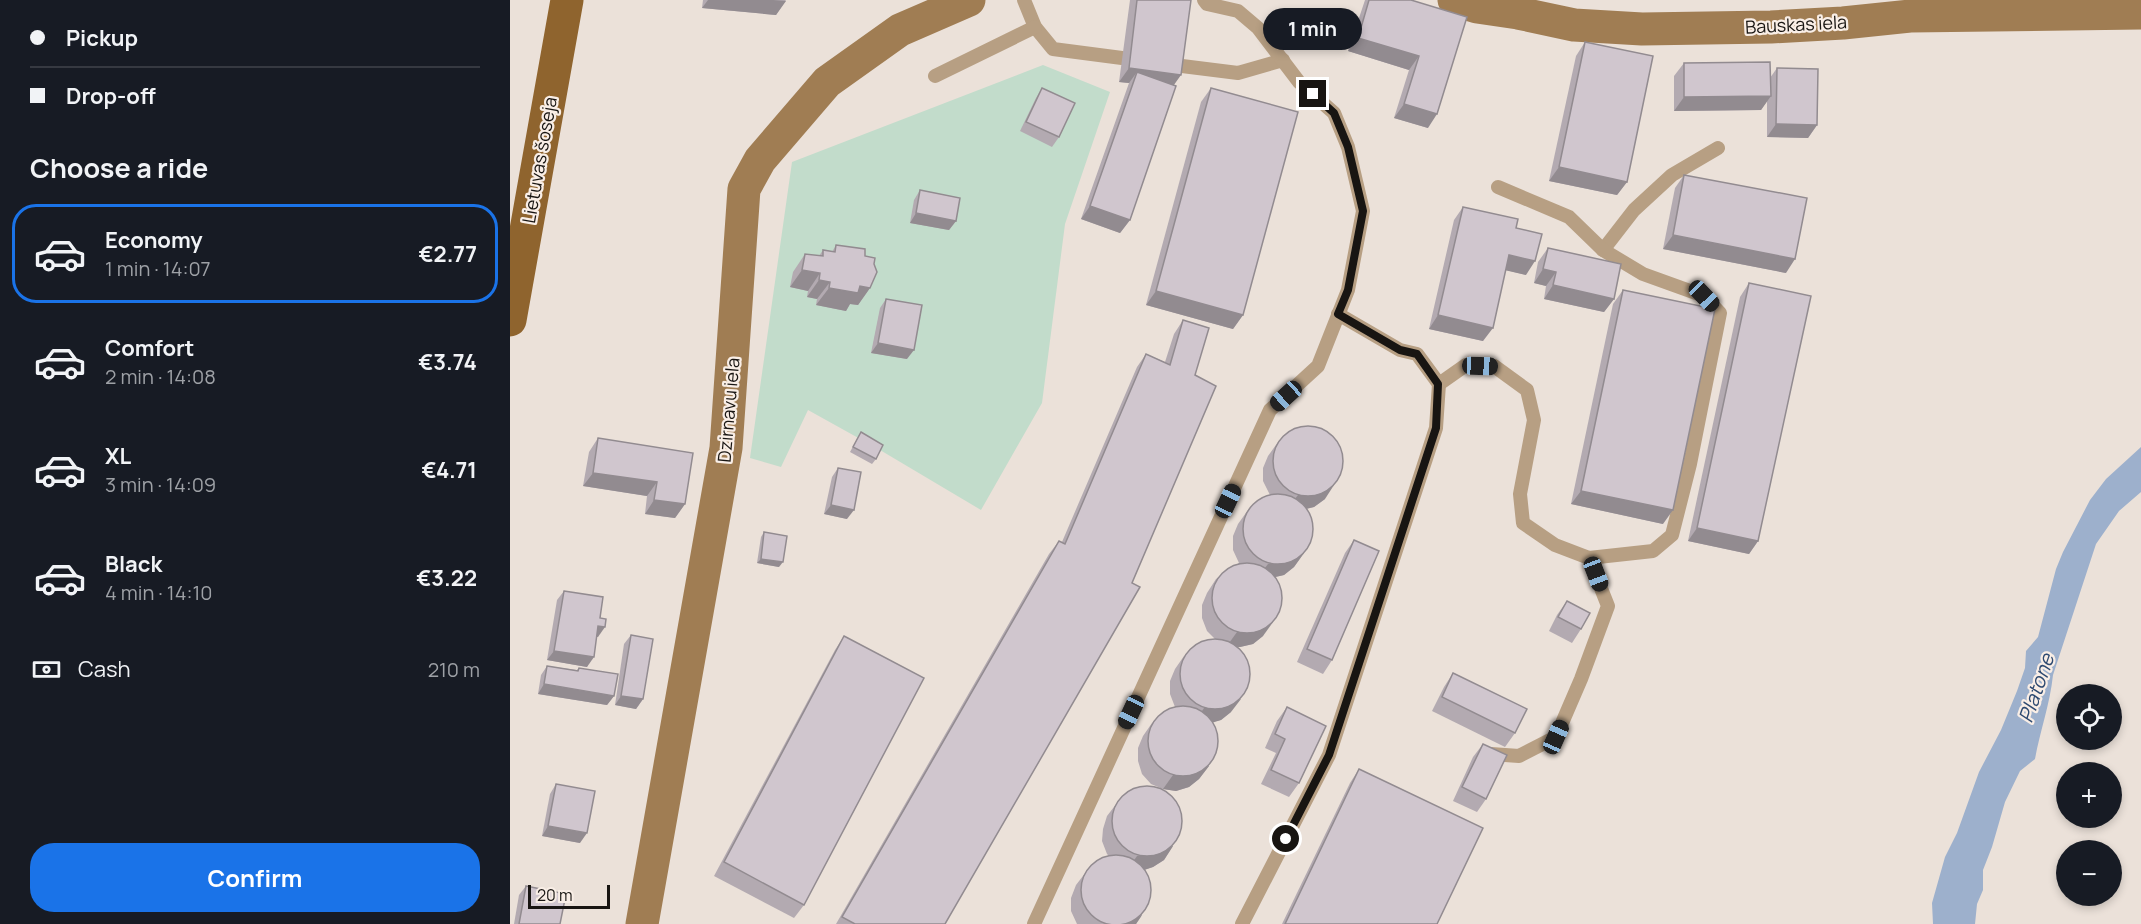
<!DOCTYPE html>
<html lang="en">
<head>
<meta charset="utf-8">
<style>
  :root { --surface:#171b24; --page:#242831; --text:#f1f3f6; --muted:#9ea1a6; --line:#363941; --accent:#1a73e8 }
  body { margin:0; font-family:Manrope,sans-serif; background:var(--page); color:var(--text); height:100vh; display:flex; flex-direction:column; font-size:22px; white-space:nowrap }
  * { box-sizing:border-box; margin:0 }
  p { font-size:20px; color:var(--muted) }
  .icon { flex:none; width:33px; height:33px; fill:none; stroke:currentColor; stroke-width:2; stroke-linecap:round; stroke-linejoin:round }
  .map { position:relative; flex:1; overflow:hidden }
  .details { display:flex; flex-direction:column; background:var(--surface); width:510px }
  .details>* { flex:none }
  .top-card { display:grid; align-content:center; height:132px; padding:0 30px; background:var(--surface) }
  .controls { position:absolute; left:1546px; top:684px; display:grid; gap:12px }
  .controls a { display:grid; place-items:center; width:66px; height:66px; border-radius:50%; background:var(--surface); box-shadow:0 3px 9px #0003; font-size:30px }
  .scale { position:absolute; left:18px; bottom:15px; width:82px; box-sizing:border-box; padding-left:6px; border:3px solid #181512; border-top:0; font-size:16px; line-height:21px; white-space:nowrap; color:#181512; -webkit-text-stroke:4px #f9eee6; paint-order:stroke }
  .end { position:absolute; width:27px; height:27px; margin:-14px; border:8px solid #181512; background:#fff; box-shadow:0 0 0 3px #fff }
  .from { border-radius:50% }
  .bubble { position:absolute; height:42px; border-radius:21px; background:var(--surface); box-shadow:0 3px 9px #0003; font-size:20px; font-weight:700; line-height:42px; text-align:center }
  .car { position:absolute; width:18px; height:36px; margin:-18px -9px; border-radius:8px; box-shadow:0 0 4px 2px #0007; background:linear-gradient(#222 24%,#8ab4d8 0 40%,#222 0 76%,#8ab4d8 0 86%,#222 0) }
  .top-card b { display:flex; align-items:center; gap:21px; height:57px; font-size:22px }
  .top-card b+b { border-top:2px solid var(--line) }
  .top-card i { width:15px; height:15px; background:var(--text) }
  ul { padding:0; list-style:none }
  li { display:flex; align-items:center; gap:18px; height:99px; margin:0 12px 9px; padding:0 18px; border:3px solid transparent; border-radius:24px }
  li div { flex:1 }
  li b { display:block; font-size:22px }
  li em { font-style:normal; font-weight:700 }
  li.active { border-color:var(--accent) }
  li>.icon { width:54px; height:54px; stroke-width:1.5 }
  h2 { padding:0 30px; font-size:27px; line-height:72px }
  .pay { display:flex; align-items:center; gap:15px; height:66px; padding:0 30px; font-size:22px }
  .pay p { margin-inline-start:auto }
  .primary-button { display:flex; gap:12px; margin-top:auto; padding:12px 30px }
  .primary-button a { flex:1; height:69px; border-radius:24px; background:var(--accent); color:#fff; font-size:24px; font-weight:700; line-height:69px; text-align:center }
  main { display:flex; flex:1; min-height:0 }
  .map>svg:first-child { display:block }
  .green { fill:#c2dccb }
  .water { fill:#9db0cc }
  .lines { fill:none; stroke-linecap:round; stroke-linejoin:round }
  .lane { stroke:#b79f83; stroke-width:14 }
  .secondary { stroke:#a07d53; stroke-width:33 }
  .primary { stroke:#8f642e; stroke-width:33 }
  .wall { fill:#b3aab1 }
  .shaded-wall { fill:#928b90 }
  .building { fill:#d0c6ce; stroke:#928b90; stroke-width:1.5 }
  .route { stroke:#181512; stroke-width:8 }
  .labels { text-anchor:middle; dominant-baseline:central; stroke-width:4.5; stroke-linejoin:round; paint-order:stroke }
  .street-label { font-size:18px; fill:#181512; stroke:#f9eee6 }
  .water-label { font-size:20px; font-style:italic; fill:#2d4970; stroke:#f9eee6 }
</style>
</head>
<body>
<main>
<section class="details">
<div class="top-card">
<b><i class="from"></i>Pickup</b>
<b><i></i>Drop-off</b>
</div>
<h2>Choose a ride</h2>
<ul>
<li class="active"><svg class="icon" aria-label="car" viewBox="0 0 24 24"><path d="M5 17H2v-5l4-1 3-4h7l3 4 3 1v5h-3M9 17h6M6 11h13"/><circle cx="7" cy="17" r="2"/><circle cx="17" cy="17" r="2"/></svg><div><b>Economy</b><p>1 min · 14:07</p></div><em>€2.77</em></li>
<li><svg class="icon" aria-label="car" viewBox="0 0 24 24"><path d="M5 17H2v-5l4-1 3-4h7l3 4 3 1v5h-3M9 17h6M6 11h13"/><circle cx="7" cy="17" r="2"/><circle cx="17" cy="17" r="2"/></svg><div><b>Comfort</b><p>2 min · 14:08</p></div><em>€3.74</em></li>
<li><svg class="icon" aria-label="car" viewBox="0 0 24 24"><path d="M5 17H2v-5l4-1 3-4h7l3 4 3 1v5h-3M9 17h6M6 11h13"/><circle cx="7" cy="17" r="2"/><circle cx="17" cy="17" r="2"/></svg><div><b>XL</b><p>3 min · 14:09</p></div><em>€4.71</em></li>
<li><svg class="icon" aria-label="car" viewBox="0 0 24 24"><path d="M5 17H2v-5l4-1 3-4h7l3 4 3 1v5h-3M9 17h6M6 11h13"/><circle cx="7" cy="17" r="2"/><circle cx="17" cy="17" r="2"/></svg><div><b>Black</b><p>4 min · 14:10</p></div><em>€3.22</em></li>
</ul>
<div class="pay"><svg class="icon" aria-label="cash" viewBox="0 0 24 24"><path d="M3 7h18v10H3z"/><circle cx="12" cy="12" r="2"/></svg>Cash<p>210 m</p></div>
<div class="primary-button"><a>Confirm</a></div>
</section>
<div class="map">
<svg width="1631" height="924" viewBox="0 0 1631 924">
  <rect width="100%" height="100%" fill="#ebe1d9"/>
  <!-- green -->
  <path class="green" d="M 533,65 L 600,92 L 555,224 L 532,403 L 471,510 L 370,450 L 298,410 L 271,467 L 240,458 L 282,162 Z"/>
  <!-- water -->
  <path class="water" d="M 1631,447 L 1631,492 L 1609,511 L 1586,544 L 1543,675 C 1540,704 1530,731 1525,759 L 1510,771 L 1495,802 L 1482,847 L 1473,870 L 1473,890 L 1467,904 L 1465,924 L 1423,924 L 1422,903 L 1435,857 L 1447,833 L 1469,772 L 1491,730 L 1507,691 L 1515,668 L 1516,651 L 1528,637 L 1546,569 L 1553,552 L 1580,500 L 1596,479 Z"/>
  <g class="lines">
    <!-- lane -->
    <g class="lane">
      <path d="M 514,0 L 525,27 L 543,49 L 612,58"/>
      <path d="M 664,65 L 728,73 L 773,60"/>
      <path d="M 425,76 L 525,27"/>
      <path d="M 1093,250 L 1124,210 L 1162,175 L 1208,148"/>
      <path d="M 929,384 L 956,365 L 984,366 L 1017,390 L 1024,420 L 1010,494 L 1013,523 L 1045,545 L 1079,558 L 1143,551 L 1162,535 L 1180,464 L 1210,313 L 1194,296 L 1133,274 L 1093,250 L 1059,217 L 988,187"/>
      <path d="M 981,754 L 1009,756 L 1046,737 L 1071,679 L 1098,606 L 1079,558"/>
      <path d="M 524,924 L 760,410 L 808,366 L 838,290 L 853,211 L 838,147 L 824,113 L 789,82 L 748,28 L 728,11 L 697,4 L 694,0"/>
      <path d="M 732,924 L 819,755 L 926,428 L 929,384 L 907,354 L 890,350 L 828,314"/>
    </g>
    <!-- secondary -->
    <g class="secondary">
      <path d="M 944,0 L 967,7 L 1008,13 L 1064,25 L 1132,29 L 1261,27 L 1333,23 L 1400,16 L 1631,13"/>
      <path d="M 132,924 L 216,448 L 234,189 L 250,160 L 317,82 L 390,30 L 459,0"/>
    </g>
    <!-- primary -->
    <path class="primary" d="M 0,320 L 57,0"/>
  </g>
  <!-- wall -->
  <g class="wall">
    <path d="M 193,0 L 276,0 L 266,15 L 192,8 Z"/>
    <path d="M 620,0 L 681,0 L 664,85 L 620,220 L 610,233 L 571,219 L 619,83 L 609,82 Z"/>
    <path d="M 855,0 L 901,0 L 918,128 L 884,118 L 899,70 L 838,51 Z"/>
    <path d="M 1075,42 L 1117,182 L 1107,195 L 1039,181 L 1066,56 Z"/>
    <path d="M 1174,63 L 1260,78 L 1267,68 L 1307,125 L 1298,138 L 1257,137 L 1257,101 L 1251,110 L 1164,111 L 1164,76 Z"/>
    <path d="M 532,88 L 549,137 L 542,147 L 510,131 L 526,98 Z"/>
    <path d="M 701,88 L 733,315 L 723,329 L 636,305 L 691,102 Z"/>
    <path d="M 1174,175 L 1276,273 L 1153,249 L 1165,188 Z"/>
    <path d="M 410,190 L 446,221 L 439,230 L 400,223 L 404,200 Z"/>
    <path d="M 953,207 L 1006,228 L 1016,275 L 996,270 L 973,341 L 919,329 L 944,220 Z"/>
    <path d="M 326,245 L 355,256 L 360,288 L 348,305 L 340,304 L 336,311 L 306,305 L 307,299 L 297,297 L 298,291 L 280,287 L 283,272 L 295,254 L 309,256 L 313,250 L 322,252 Z"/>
    <path d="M 1038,248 L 1104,299 L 1094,312 L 1034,299 L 1036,286 L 1024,283 L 1028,262 Z"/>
    <path d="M 1239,283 L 1248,541 L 1239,554 L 1178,541 L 1230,297 Z"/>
    <path d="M 1113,290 L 1153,524 L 1061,504 L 1103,304 Z"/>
    <path d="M 376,299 L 397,359 L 361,353 L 370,308 Z"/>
    <path d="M 673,320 L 699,328 L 435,924 L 326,924 L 539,554 L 549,541 L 552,542 L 627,367 L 636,354 L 655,362 L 664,334 Z"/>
    <path d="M 351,432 L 366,459 L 362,464 L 340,452 Z"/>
    <path d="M 88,438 L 175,504 L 165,518 L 135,514 L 137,496 L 73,486 L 79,452 Z"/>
    <path d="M 768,442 L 815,499 L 804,507 L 796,509 L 794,553 L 784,567 L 774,575 L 765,577 L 753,636 L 743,644 L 730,647 L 726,647 L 721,712 L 711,720 L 702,722 L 699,766 L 689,779 L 679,787 L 666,791 L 653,789 L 641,784 L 632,774 L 628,761 L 628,748 L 633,736 L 642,723 L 665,707 L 660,694 L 660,681 L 665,669 L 674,656 L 705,639 L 697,631 L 692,618 L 692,605 L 697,593 L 706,579 L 729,563 L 723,550 L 723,536 L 728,524 L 738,510 L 760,495 L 753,481 L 753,468 L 758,456 Z"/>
    <path d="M 328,468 L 337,519 L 314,514 L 322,477 Z"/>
    <path d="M 254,532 L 269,567 L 247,563 L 251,537 Z"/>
    <path d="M 844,540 L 822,660 L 813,674 L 787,662 L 835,553 Z"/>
    <path d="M 54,591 L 90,618 L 88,637 L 87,636 L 77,667 L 37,660 L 47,600 Z"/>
    <path d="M 1057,601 L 1071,629 L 1062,643 L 1039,631 L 1047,615 Z"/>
    <path d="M 121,635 L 133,699 L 126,709 L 105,705 L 114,644 Z"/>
    <path d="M 334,636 L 294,905 L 284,918 L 204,876 L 325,650 Z"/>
    <path d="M 37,666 L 67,670 L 69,668 L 104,696 L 97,705 L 28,694 L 31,675 Z"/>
    <path d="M 943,673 L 1005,733 L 995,747 L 922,711 L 934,687 Z"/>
    <path d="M 777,707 L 789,783 L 779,797 L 751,784 L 766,753 L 755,748 L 767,721 Z"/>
    <path d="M 973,744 L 976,799 L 967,812 L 943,801 L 963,757 Z"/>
    <path d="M 849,769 L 927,924 L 772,924 L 840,783 Z"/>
    <path d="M 46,784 L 70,843 L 32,836 L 40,794 Z"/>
    <path d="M 607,803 L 663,846 L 654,860 L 643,867 L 634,870 L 632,915 L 626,924 L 567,924 L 561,911 L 561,898 L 566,885 L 576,872 L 599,856 L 597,854 L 592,841 L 593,829 L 597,816 Z"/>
    <path d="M 16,886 L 50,924 L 4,924 L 9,895 Z"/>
  </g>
  <!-- shaded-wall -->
  <g class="shaded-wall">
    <path d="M 198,0 L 263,0 L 276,1 L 266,15 L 192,8 Z"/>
    <path d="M 848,38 L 909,56 L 899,70 L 838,51 Z"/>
    <path d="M 619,68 L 671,75 L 661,89 L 627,72 L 619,83 L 609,82 Z"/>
    <path d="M 1261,96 L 1251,110 L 1164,111 L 1174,97 Z"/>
    <path d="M 894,104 L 927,114 L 918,128 L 884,118 Z"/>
    <path d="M 1266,124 L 1307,125 L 1298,138 L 1257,137 Z"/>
    <path d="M 1049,167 L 1117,182 L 1107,195 L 1039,181 Z"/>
    <path d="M 580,206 L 620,220 L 610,233 L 571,219 Z"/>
    <path d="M 406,213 L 446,221 L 439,230 L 400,223 Z"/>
    <path d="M 1163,235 L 1285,259 L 1276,273 L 1153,249 Z"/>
    <path d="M 999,255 L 1025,261 L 1016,275 L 990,269 Z"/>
    <path d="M 1033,269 L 1046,272 L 1036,286 L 1024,283 Z"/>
    <path d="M 292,270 L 310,273 L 298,291 L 280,287 Z"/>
    <path d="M 309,280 L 320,282 L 307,299 L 297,297 Z"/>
    <path d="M 1043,285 L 1104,299 L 1094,312 L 1034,299 Z"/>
    <path d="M 350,286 L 360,288 L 348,305 L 340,304 L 336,311 L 306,305 L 319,288 Z"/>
    <path d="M 646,291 L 733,315 L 723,329 L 636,305 Z"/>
    <path d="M 928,315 L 983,328 L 973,341 L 919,329 Z"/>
    <path d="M 368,343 L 404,350 L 397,359 L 361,353 Z"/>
    <path d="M 83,473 L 147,482 L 137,496 L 73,486 Z"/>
    <path d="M 824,485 L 815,499 L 804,507 L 791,510 L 778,508 L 788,495 Z"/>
    <path d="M 1071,491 L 1163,510 L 1153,524 L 1061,504 Z"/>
    <path d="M 144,500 L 175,504 L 165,518 L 135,514 Z"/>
    <path d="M 321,505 L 344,510 L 337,519 L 314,514 Z"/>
    <path d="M 1187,528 L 1248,541 L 1239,554 L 1178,541 Z"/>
    <path d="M 794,553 L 784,567 L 774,575 L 761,578 L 748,577 L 758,564 Z"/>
    <path d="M 251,559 L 273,562 L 269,567 L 247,563 Z"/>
    <path d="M 763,622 L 753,636 L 743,644 L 730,647 L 717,646 L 727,632 Z"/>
    <path d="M 88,626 L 95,627 L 88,637 L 82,636 Z"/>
    <path d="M 44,651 L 84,657 L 77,667 L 37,660 Z"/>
    <path d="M 34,684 L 104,696 L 97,705 L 28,694 Z"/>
    <path d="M 111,696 L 133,699 L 126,709 L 105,705 Z"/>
    <path d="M 731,699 L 721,712 L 711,720 L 698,724 L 685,722 L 694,708 Z"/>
    <path d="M 699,766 L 689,779 L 679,787 L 666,791 L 653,789 L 663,775 Z"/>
    <path d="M 38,826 L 77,833 L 70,843 L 32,836 Z"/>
    <path d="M 663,846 L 654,860 L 643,867 L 631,871 L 618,869 L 627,856 Z"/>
    <path d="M 632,915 L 626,924 L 617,924 Z"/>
  </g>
  <!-- building -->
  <g class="building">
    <path d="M 627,0 L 681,0 L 671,75 L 619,68 Z"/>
    <path d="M 859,0 L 901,0 L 957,17 L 927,114 L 894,104 L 909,56 L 848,38 Z"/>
    <path d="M 1075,42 L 1143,56 L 1117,182 L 1049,167 Z"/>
    <path d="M 1260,62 L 1261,96 L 1174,97 L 1174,63 Z"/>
    <path d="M 1267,68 L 1308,69 L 1307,125 L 1266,124 Z"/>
    <path d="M 627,72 L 666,86 L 620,220 L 580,206 Z"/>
    <path d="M 532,88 L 565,103 L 549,137 L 516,122 Z"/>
    <path d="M 701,88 L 788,112 L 733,315 L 646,291 Z"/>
    <path d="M 1174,175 L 1297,198 L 1285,259 L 1163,235 Z"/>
    <path d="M 410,190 L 450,198 L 446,221 L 406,213 Z"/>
    <path d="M 953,207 L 1008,219 L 1006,228 L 1032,234 L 1025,261 L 999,255 L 983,328 L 928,315 Z"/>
    <path d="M 326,245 L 355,249 L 355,256 L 365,258 L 364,264 L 367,272 L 360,288 L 350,286 L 348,293 L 319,288 L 320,282 L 309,280 L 310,273 L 292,270 L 295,254 L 313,256 L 313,250 L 325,252 Z"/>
    <path d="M 1038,248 L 1111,264 L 1104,299 L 1043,285 L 1046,272 L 1033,269 Z"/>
    <path d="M 1239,283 L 1301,296 L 1248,541 L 1187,528 Z"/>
    <path d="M 1113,290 L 1205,309 L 1163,510 L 1071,491 Z"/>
    <path d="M 376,299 L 412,305 L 404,350 L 368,343 Z"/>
    <path d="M 673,320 L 699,328 L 685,375 L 706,386 L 622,583 L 630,587 L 435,924 L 345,924 L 332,917 L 549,541 L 555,544 L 636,354 L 660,365 Z"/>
    <circle cx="798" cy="461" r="35"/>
    <path d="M 351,432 L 373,445 L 366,459 L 343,447 Z"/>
    <path d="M 88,438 L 183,453 L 175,504 L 144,500 L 147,482 L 83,473 Z"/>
    <path d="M 328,468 L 351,472 L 344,510 L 321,505 Z"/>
    <circle cx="768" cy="529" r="35"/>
    <path d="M 254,532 L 277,536 L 273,562 L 251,559 Z"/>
    <path d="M 844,540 L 869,551 L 822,660 L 797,649 Z"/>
    <circle cx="737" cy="598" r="35"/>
    <path d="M 54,591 L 93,597 L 90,618 L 96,619 L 95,627 L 88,626 L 84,657 L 44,651 Z"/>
    <path d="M 1057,601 L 1080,613 L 1071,629 L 1048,617 Z"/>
    <path d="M 121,635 L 143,639 L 133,699 L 111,696 Z"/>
    <path d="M 334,636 L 414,678 L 294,905 L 214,862 Z"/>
    <circle cx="705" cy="674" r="35"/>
    <path d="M 37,666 L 68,671 L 69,668 L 108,674 L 104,696 L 34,684 Z"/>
    <path d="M 943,673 L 1017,709 L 1005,733 L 932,697 Z"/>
    <circle cx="673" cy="741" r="35"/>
    <path d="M 777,707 L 816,726 L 789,783 L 761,770 L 775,739 L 765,734 Z"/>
    <path d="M 973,744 L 997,755 L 976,799 L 952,787 Z"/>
    <path d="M 849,769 L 973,828 L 927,924 L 775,924 Z"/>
    <path d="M 46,784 L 85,791 L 77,833 L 38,826 Z"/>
    <circle cx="637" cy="821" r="35"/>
    <circle cx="606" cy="890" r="35"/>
    <path d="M 16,886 L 56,894 L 50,924 L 9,924 Z"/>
  </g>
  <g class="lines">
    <!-- route -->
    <path class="route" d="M 776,839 L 819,755 L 926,428 L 928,384 L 907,354 L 890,350 L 828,314 L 838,290 L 853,211 L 838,147 L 824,113 L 803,94"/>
  </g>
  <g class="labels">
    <!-- street labels -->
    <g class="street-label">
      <text transform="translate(1286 24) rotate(-3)">Bauskas iela</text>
      <text transform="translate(29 160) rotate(-80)">Lietuvas šoseja</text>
      <text transform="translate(218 410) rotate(-85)">Dzirnavu iela</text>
    </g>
    <!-- water labels -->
    <g class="water-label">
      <text transform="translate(1526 688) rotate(-71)">Platone</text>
    </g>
  </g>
</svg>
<div class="controls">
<a><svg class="icon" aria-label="locate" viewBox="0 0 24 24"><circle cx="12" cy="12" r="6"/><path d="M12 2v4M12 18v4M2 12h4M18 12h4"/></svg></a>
<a>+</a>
<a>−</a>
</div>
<div class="scale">20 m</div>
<i class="end from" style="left:776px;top:839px"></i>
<i class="end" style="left:803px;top:94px"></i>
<div class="bubble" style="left:753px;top:8px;width:99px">1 min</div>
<i class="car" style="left:1194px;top:296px;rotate:136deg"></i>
<i class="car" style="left:970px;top:366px;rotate:92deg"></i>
<i class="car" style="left:776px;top:396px;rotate:228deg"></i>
<i class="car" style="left:718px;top:501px;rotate:25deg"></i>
<i class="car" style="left:1086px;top:574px;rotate:159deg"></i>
<i class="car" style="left:621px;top:712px;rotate:205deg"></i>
<i class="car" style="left:1046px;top:737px;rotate:24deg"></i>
</div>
</main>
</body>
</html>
